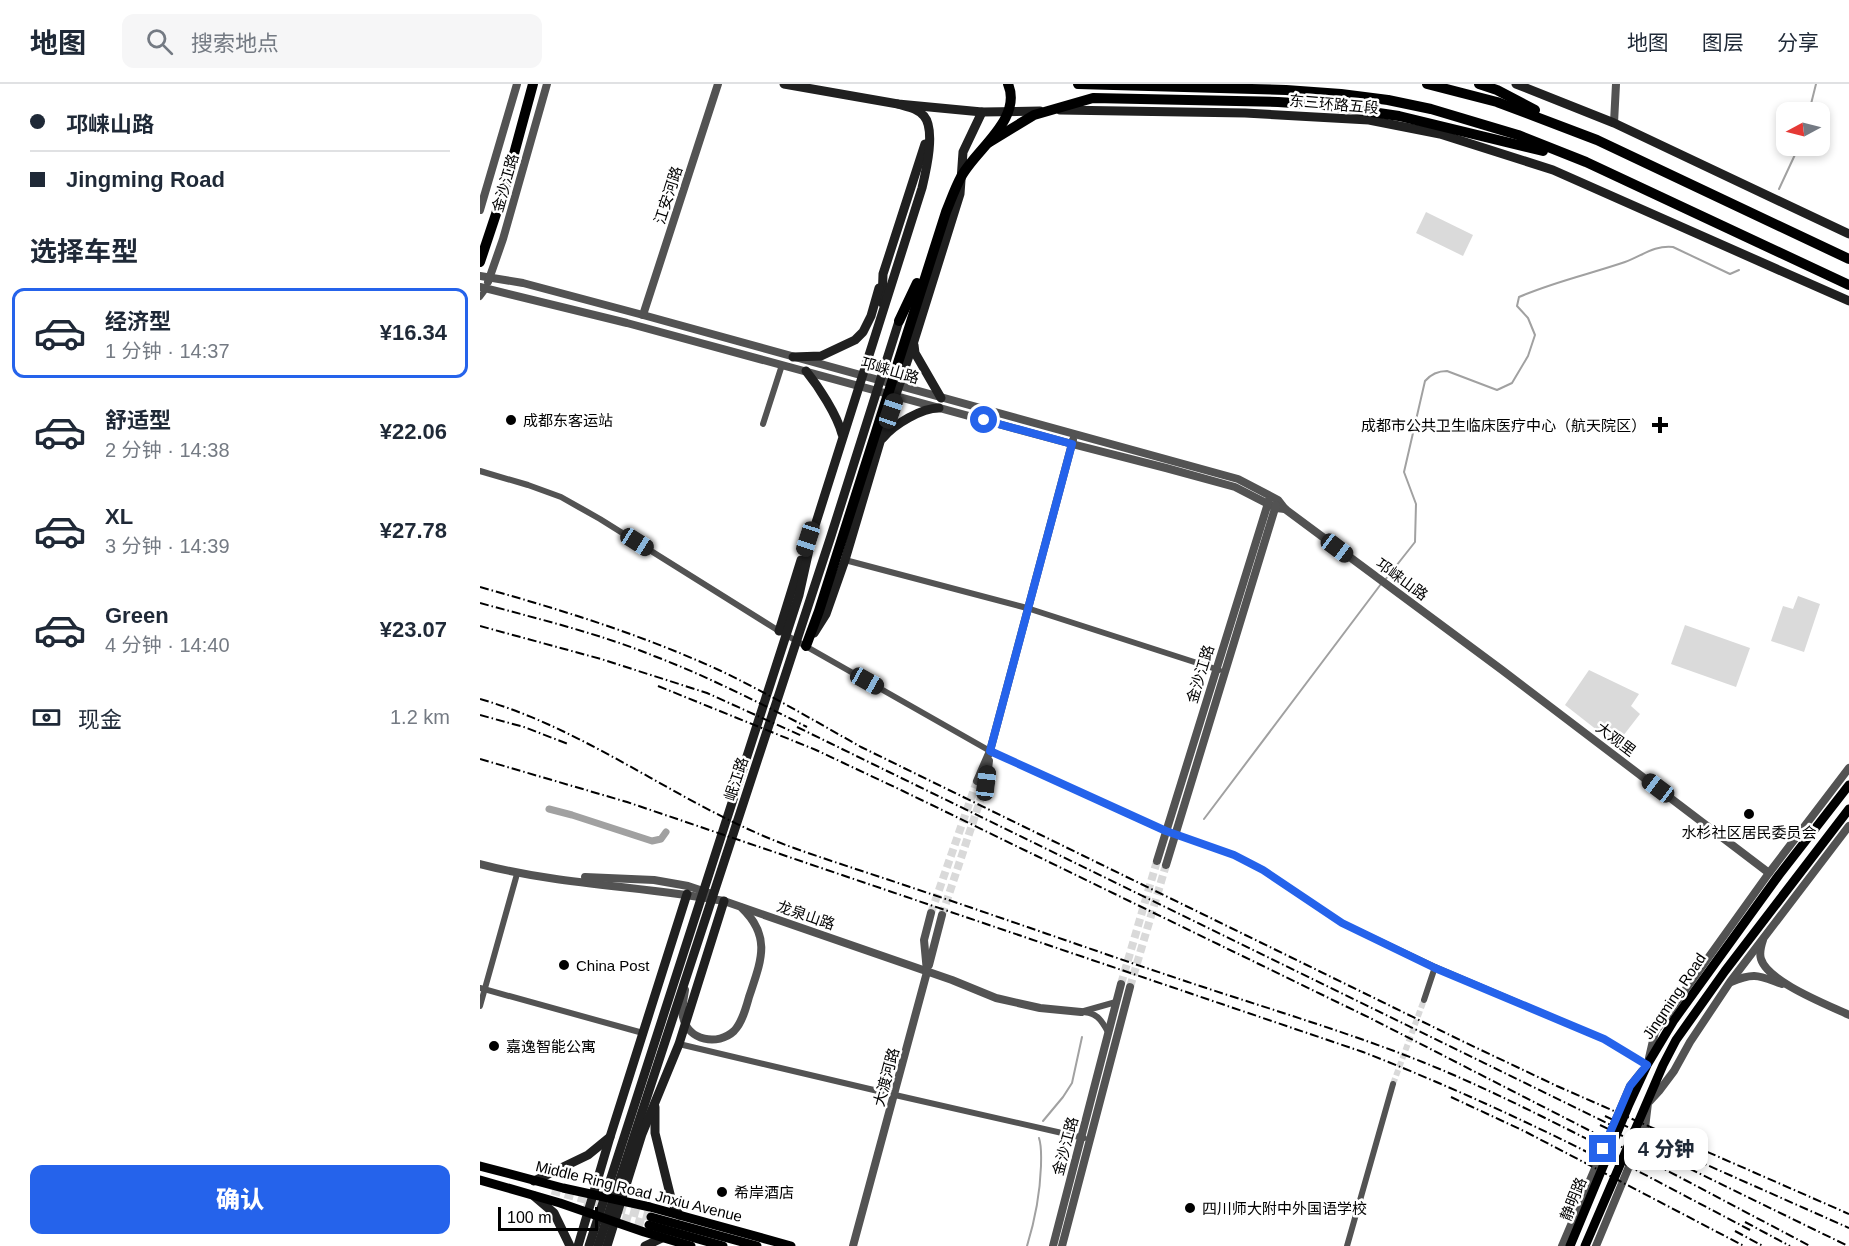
<!DOCTYPE html>
<html lang="zh">
<head>
<meta charset="utf-8">
<style>
  :root { --surface:#fff; --page:#f6f6f7; --text:#1f2937; --muted:#747a83; --line:#e0e1e3; --accent:#2563eb }
  body { margin:0; font-family:Arial,"Noto Sans SC",sans-serif; background:var(--page); color:var(--text); height:100vh; display:flex; flex-direction:column; font-size:22px; white-space:nowrap }
  * { box-sizing:border-box; margin:0 }
  p { font-size:20px; color:var(--muted) }
  .icon { flex:none; width:33px; height:33px; fill:none; stroke:currentColor; stroke-width:2; stroke-linecap:round; stroke-linejoin:round }
  .map { position:relative; flex:1; overflow:hidden }
  .side { display:flex; flex-direction:column; background:var(--surface); width:480px }
  .side>* { flex:none }
  .top-card { display:grid; align-content:center; height:132px; padding:0 30px; background:var(--surface) }
  .needle { width:39px; rotate:263deg }
  .fabs { position:absolute; left:1296px; top:18px; display:grid; gap:12px }
  .fabs a { display:grid; place-items:center; width:54px; height:54px; border-radius:12px; background:var(--surface); box-shadow:0 3px 9px #0003; font-size:30px }
  .scale { position:absolute; left:18px; bottom:15px; width:100px; box-sizing:border-box; padding-left:6px; border:3px solid #000; border-top:0; font-size:16px; line-height:21px; white-space:nowrap; color:#000; -webkit-text-stroke:4px #fff; paint-order:stroke }
  .end { position:absolute; width:27px; height:27px; margin:-14px; border:8px solid #2563eb; background:#fff; box-shadow:0 0 0 3px #fff }
  .from { border-radius:50% }
  .bubble { position:absolute; height:42px; border-radius:12px; background:var(--surface); box-shadow:0 3px 9px #0003; font-size:20px; font-weight:800; line-height:42px; text-align:center }
  .car { position:absolute; width:18px; height:36px; margin:-18px -9px; border-radius:8px; box-shadow:0 0 4px 2px #0007; background:linear-gradient(#222 24%,#8ab4d8 0 40%,#222 0 76%,#8ab4d8 0 86%,#222 0) }
  .top-card b { display:flex; align-items:center; gap:21px; height:57px; font-size:22px }
  .top-card b+b { border-top:2px solid var(--line) }
  .top-card i { width:15px; height:15px; background:var(--text) }
  ul { padding:0; list-style:none }
  li { display:flex; align-items:center; gap:18px; height:90px; margin:0 12px 9px; padding:0 18px; border:3px solid transparent; border-radius:12px }
  li div { flex:1 }
  li b { display:block; font-size:22px }
  li em { font-style:normal; font-weight:800 }
  li.current { border-color:var(--accent) }
  li>.icon { width:54px; height:54px; stroke-width:1.5 }
  h2 { padding:0 30px; font-size:27px; line-height:72px }
  .pay { display:flex; align-items:center; gap:15px; height:66px; padding:0 30px; font-size:22px }
  .pay p { margin-inline-start:auto }
  .action { display:flex; gap:12px; margin-top:auto; padding:12px 30px }
  .action a { flex:1; height:69px; border-radius:12px; background:var(--accent); color:#fff; font-size:24px; font-weight:800; line-height:69px; text-align:center }
  header { display:flex; align-items:center; gap:36px; box-sizing:border-box; height:84px; padding:0 30px; background:var(--surface); border-bottom:2px solid var(--line) }
  header strong { font-size:28px }
  nav { display:flex; gap:33px; margin-inline-start:auto; font-size:21px }
  .search { width:420px; height:54px; background:var(--page); display:flex; align-items:center; gap:15px; box-sizing:border-box; padding:0 21px; border-radius:12px; color:var(--muted); font-size:22px }
  main { display:flex; flex:1; min-height:0 }
  .map>svg:first-child { display:block }
  .green { fill:#dadada }
  .lines { fill:none; stroke-linecap:round; stroke-linejoin:round }
  .stream { stroke:#a1a1a1; stroke-width:2 }
  .canal { stroke:#a1a1a1; stroke-width:7 }
  .minor-tunnel { stroke:#d9d9d9; stroke-width:6; stroke-dasharray:6 3; stroke-linecap:butt }
  .tertiary-tunnel { stroke:#d9d9d9; stroke-width:8; stroke-dasharray:8 4; stroke-linecap:butt }
  .primary-tunnel { stroke:#d9d9d9; stroke-width:9; stroke-dasharray:9 4.5; stroke-linecap:butt }
  .minor { stroke:#535353; stroke-width:6 }
  .tertiary { stroke:#535353; stroke-width:8 }
  .secondary { stroke:#202020; stroke-width:9 }
  .primary { stroke:#000; stroke-width:9 }
  .trunk { stroke:#000; stroke-width:10 }
  .rail { stroke:#000; stroke-width:2; stroke-dasharray:9 3 1.5 3; stroke-linecap:butt }
  .route { stroke:#2563eb; stroke-width:8 }
  .poi-dot { fill:#000; stroke:#fff; stroke-width:2 }
  .labels { text-anchor:middle; dominant-baseline:central; stroke-width:5; stroke-linejoin:round; paint-order:stroke }
  .street-label { font-size:15px; fill:#000; stroke:#fff }
  .poi-label { font-size:15px; fill:#000; stroke:#fff; text-anchor:start }
</style>
</head>
<body>
<header>
<strong>地图</strong>
<div class="search"><svg class="icon" aria-label="search" viewBox="0 0 24 24"><circle cx="10" cy="10" r="6"/><path d="M15 15l6 6"/></svg>搜索地点</div>
<nav><a>地图</a><a>图层</a><a>分享</a></nav>
</header>
<main>
<section class="side">
<div class="top-card">
<b><i class="from"></i>邛崃山路</b>
<b><i></i>Jingming Road</b>
</div>
<h2>选择车型</h2>
<ul>
<li class="current"><svg class="icon" aria-label="car" viewBox="0 0 24 24"><path d="M5 17H2v-5l4-1 3-4h7l3 4 3 1v5h-3M9 17h6M6 11h13"/><circle cx="7" cy="17" r="2"/><circle cx="17" cy="17" r="2"/></svg><div><b>经济型</b><p>1 分钟 · 14:37</p></div><em>¥16.34</em></li>
<li><svg class="icon" aria-label="car" viewBox="0 0 24 24"><path d="M5 17H2v-5l4-1 3-4h7l3 4 3 1v5h-3M9 17h6M6 11h13"/><circle cx="7" cy="17" r="2"/><circle cx="17" cy="17" r="2"/></svg><div><b>舒适型</b><p>2 分钟 · 14:38</p></div><em>¥22.06</em></li>
<li><svg class="icon" aria-label="car" viewBox="0 0 24 24"><path d="M5 17H2v-5l4-1 3-4h7l3 4 3 1v5h-3M9 17h6M6 11h13"/><circle cx="7" cy="17" r="2"/><circle cx="17" cy="17" r="2"/></svg><div><b>XL</b><p>3 分钟 · 14:39</p></div><em>¥27.78</em></li>
<li><svg class="icon" aria-label="car" viewBox="0 0 24 24"><path d="M5 17H2v-5l4-1 3-4h7l3 4 3 1v5h-3M9 17h6M6 11h13"/><circle cx="7" cy="17" r="2"/><circle cx="17" cy="17" r="2"/></svg><div><b>Green</b><p>4 分钟 · 14:40</p></div><em>¥23.07</em></li>
</ul>
<div class="pay"><svg class="icon" aria-label="cash" viewBox="0 0 24 24"><path d="M3 7h18v10H3z"/><circle cx="12" cy="12" r="2"/></svg>现金<p>1.2 km</p></div>
<div class="action"><a>确认</a></div>
</section>
<div class="map">
<svg width="1369" height="1162" viewBox="0 0 1369 1162">
  <rect width="100%" height="100%" fill="#fff"/>
  <!-- green -->
  <g class="green">
    <path d="M 946,128 L 993,151 L 983,172 L 936,149 Z"/>
    <path d="M 1318,512 L 1340,520 L 1324,568 L 1291,557 L 1303,522 L 1313,525 Z"/>
    <path d="M 1205,541 L 1270,564 L 1256,603 L 1191,580 Z"/>
    <path d="M 1109,586 L 1159,610 L 1151,622 L 1160,630 L 1136,661 L 1085,621 Z"/>
  </g>
  <g class="lines">
    <!-- stream -->
    <g class="stream">
      <path d="M 1329,28 L 1336,0"/>
      <path d="M 1299,105 L 1319,62"/>
      <path d="M 905,496 L 935,458 L 936,420 L 924,388 L 945,297 C 951,290 957,287 967,287 L 1017,306 L 1032,299 L 1048,272 L 1055,251 L 1048,234 L 1037,222 L 1039,213 C 1073,198 1110,190 1145,178 C 1162,172 1174,161 1193,163 L 1250,190 L 1259,186"/>
      <path d="M 724,735 L 901,500"/>
      <path d="M 563,1037 L 583,1013 L 592,999 L 602,953"/>
      <path d="M 547,1162 C 555,1136 560,1110 561,1082 C 561,1073 562,1063 559,1054"/>
    </g>
    <!-- canal -->
    <path class="canal" d="M 69,725 L 92,731 L 172,757 L 181,755 L 186,748"/>
    <!-- minor-tunnel -->
    <path class="minor-tunnel" d="M 913,1000 L 944,916"/>
    <!-- tertiary-tunnel -->
    <g class="tertiary-tunnel">
      <path d="M 451,829 L 497,697"/>
      <path d="M 462,831 L 506,699"/>
      <path d="M 641,900 L 677,777"/>
      <path d="M 650,903 L 686,781"/>
    </g>
    <!-- primary-tunnel -->
    <g class="primary-tunnel">
      <path d="M 72,1106 L 171,1133"/>
      <path d="M 103,1123 L 169,1141"/>
    </g>
    <!-- minor -->
    <g class="minor">
      <path d="M 0,213 L 6,205"/>
      <path d="M 283,340 L 302,281"/>
      <path d="M 0,387 L 48,401 L 81,413 L 120,435 L 299,547 L 510,667 L 685,747 L 754,771 L 783,786 L 862,839 L 955,883 L 1124,955 L 1167,981"/>
      <path d="M 365,476 L 547,524 L 739,586"/>
      <path d="M 0,904 L 163,949"/>
      <path d="M 944,916 L 955,883"/>
      <path d="M 0,922 L 37,790"/>
      <path d="M 604,927 L 636,918"/>
      <path d="M 601,928 C 616,928 621,935 628,948"/>
      <path d="M 199,960 L 415,1011 L 604,1054"/>
      <path d="M 867,1162 L 913,1000"/>
    </g>
    <!-- tertiary -->
    <g class="tertiary">
      <path d="M 1134,39 L 1136,0"/>
      <path d="M 0,126 L 37,0"/>
      <path d="M 0,192 L 43,199 L 163,231 L 758,395 L 798,416 L 805,425 L 1022,586 L 1289,789"/>
      <path d="M 8,198 L 23,155 L 67,0"/>
      <path d="M 0,203 L 147,239 L 592,360 L 686,384 L 755,403 L 796,424 L 805,425"/>
      <path d="M 163,231 L 238,0"/>
      <path d="M 497,697 L 510,667 L 593,356"/>
      <path d="M 506,699 L 509,677"/>
      <path d="M 677,777 L 789,416"/>
      <path d="M 0,780 C 80,801 163,802 244,817 L 472,896 L 516,914 L 560,924 L 601,928"/>
      <path d="M 686,781 L 796,421"/>
      <path d="M 105,793 L 174,796 L 208,802 L 229,809"/>
      <path d="M 1283,856 C 1281,862 1279,869 1281,875 C 1288,898 1348,921 1369,931"/>
      <path d="M 449,881 L 462,831"/>
      <path d="M 1251,898 C 1275,888 1279,892 1302,900"/>
      <path d="M 205,906 C 204,914 201,925 203,933 C 208,957 238,962 254,947 C 262,939 266,924 269,913 C 281,877 292,853 262,824"/>
      <path d="M 1169,974 L 1175,948 L 1289,789 L 1369,684"/>
      <path d="M 373,1162 L 447,888 L 444,856 L 451,829"/>
      <path d="M 573,1162 L 641,900"/>
      <path d="M 582,1162 L 650,903"/>
      <path d="M 1082,1162 L 1150,1002 L 1162,987"/>
      <path d="M 1116,1162 L 1165,1044 L 1168,1019 L 1179,1007 L 1194,987 L 1210,958 L 1250,898 L 1369,742"/>
    </g>
    <!-- secondary -->
    <g class="secondary">
      <path d="M 304,0 L 418,20 L 502,28 L 560,27"/>
      <path d="M 1036,0 L 1134,39 L 1369,150"/>
      <path d="M 580,26 L 765,29 L 889,36 L 960,50 L 1073,86 L 1369,217"/>
      <path d="M 402,219 L 403,190 L 445,60"/>
      <path d="M 434,261 L 435,269 L 461,314"/>
      <path d="M 313,273 L 341,272 L 375,256 L 383,248 L 391,232 L 399,204"/>
      <path d="M 326,287 C 339,303 357,331 362,350"/>
      <path d="M 403,354 C 414,340 442,324 459,324"/>
      <path d="M 299,547 L 321,476"/>
      <path d="M 334,549 L 346,530 L 365,476 L 400,358 L 434,257 L 480,110 L 483,68 L 502,28"/>
      <path d="M 175,1023 L 175,1049 L 192,1118 L 199,1131"/>
      <path d="M 54,1097 L 108,1071 L 130,1053"/>
      <path d="M 54,1112 L 74,1129 L 90,1162"/>
      <path d="M 98,1162 L 130,1053 L 207,810"/>
      <path d="M 109,1162 L 319,511 L 333,448 L 442,104 C 446,87 456,46 444,32 C 437,24 428,23 418,20"/>
      <path d="M 118,1162 L 351,452 L 419,237"/>
      <path d="M 127,1162 L 162,1050 L 199,960 L 244,817"/>
      <path d="M 165,1162 L 182,1154"/>
    </g>
    <!-- primary -->
    <g class="primary">
      <path d="M 0,1082 L 83,1104 L 170,1123 L 311,1162"/>
      <path d="M 0,1096 L 80,1119 L 164,1148 L 211,1162"/>
      <path d="M 171,1133 L 277,1162"/>
      <path d="M 169,1141 L 243,1162"/>
      <path d="M 1090,1162 L 1149,1020 L 1167,981 L 1194,936 L 1299,791 L 1369,701"/>
      <path d="M 1105,1162 L 1183,981 L 1196,956 L 1245,887 L 1369,725"/>
    </g>
    <!-- trunk -->
    <g class="trunk">
      <path d="M 598,0 L 806,6 L 861,10 L 908,16 L 951,25 L 1038,51 L 1106,78 L 1369,201"/>
      <path d="M 947,0 L 1017,18 L 1117,56 L 1369,175"/>
      <path d="M 999,0 L 1017,6 L 1055,26"/>
      <path d="M 508,59 L 554,31 L 613,14 L 798,18 L 844,21 L 919,32 L 1063,67"/>
      <path d="M 0,178 L 25,103 L 53,0"/>
      <path d="M 419,237 L 437,199"/>
      <path d="M 326,562 L 339,527 L 466,128 C 471,116 475,104 481,93 C 495,66 543,35 528,0"/>
    </g>
    <!-- rail -->
    <g class="rail">
      <path d="M 0,503 C 82,526 163,551 241,587 C 289,610 335,637 381,663 L 982,957 L 1077,1002 L 1369,1130"/>
      <path d="M 0,519 C 58,535 118,549 174,572 C 227,592 277,618 327,643"/>
      <path d="M 0,542 L 121,575 L 227,609 L 322,652"/>
      <path d="M 178,602 L 336,666 L 423,707 L 892,935 L 1169,1077 L 1330,1162"/>
      <path d="M 0,615 C 112,647 205,725 314,764 C 353,778 392,790 430,803 C 523,834 615,867 708,898 C 789,925 871,949 950,981 C 1011,1006 1069,1036 1127,1065"/>
      <path d="M 0,631 L 44,643 L 88,660"/>
      <path d="M 317,643 L 1131,1041"/>
      <path d="M 0,675 L 147,718 L 883,968 C 965,1000 1044,1036 1123,1076"/>
      <path d="M 971,1013 L 1046,1048 L 1264,1162"/>
      <path d="M 1125,1032 L 1218,1077 L 1369,1144"/>
      <path d="M 1120,1041 L 1368,1162"/>
      <path d="M 1116,1065 L 1270,1146"/>
      <path d="M 1265,1138 L 1310,1162"/>
      <path d="M 1255,1147 L 1283,1162"/>
    </g>
  </g>
  <g class="lines">
    <!-- route -->
    <path class="route" d="M 504,336 L 592,360 L 510,667 L 686,747 L 754,771 L 783,786 L 862,839 L 955,884 L 1124,955 L 1167,981 L 1150,1002 L 1123,1065"/>
  </g>
  <!-- markers -->
  <g class="poi-dot">
    <circle cx="31" cy="336" r="6"/>
    <path d="M1177 332h6v6h6v6h-6v6h-6v-6h-6v-6h6z"/>
    <circle cx="1269" cy="730" r="6"/>
    <circle cx="84" cy="881" r="6"/>
    <circle cx="14" cy="962" r="6"/>
    <circle cx="242" cy="1108" r="6"/>
    <circle cx="710" cy="1124" r="6"/>
  </g>
  <g class="labels">
    <!-- street labels -->
    <g class="street-label">
      <text transform="translate(854 20) rotate(5)">东三环路五段</text>
      <text transform="translate(25 99) rotate(-74)">金沙江路</text>
      <text transform="translate(188 111) rotate(-72)">江安河路</text>
      <text transform="translate(410 286) rotate(16)">邛崃山路</text>
      <text transform="translate(922 495) rotate(36)">邛崃山路</text>
      <text transform="translate(720 590) rotate(-73)">金沙江路</text>
      <text transform="translate(1136 655) rotate(37)">大观里</text>
      <text transform="translate(256 695) rotate(-72)">岷江路</text>
      <text transform="translate(326 831) rotate(19)">龙泉山路</text>
      <text transform="translate(1194 912) rotate(-56)">Jingming Road</text>
      <text transform="translate(406 993) rotate(-75)">大渡河路</text>
      <text transform="translate(585 1062) rotate(-75)">金沙江路</text>
      <text transform="translate(159 1107) rotate(14)">Middle Ring Road Jnxiu Avenue</text>
      <text transform="translate(1093 1115) rotate(-68)">静明路</text>
    </g>
    <!-- poi labels -->
    <g class="poi-label">
      <text x="43" y="336">成都东客运站</text>
      <text x="1166" y="341" text-anchor="end">成都市公共卫生临床医疗中心（航天院区）</text>
      <text x="1269" y="748" text-anchor="middle">水杉社区居民委员会</text>
      <text x="96" y="881">China Post</text>
      <text x="26" y="962">嘉逸智能公寓</text>
      <text x="254" y="1108">希岸酒店</text>
      <text x="722" y="1124">四川师大附中外国语学校</text>
    </g>
  </g>
</svg>
<div class="fabs">
<a><svg class="needle" viewBox="-14 -14 28 28"><path d="M0-13l5 13h-10z" fill="#e53935"/><path d="M0 13l5-13h-10z" fill="#747a83"/></svg></a>
</div>
<div class="scale">100 m</div>
<i class="end from" style="left:504px;top:336px"></i>
<i class="end" style="left:1123px;top:1065px"></i>
<div class="bubble" style="left:1144px;top:1044px;width:84px">4 分钟</div>
<i class="car" style="left:411px;top:327px;rotate:19deg"></i>
<i class="car" style="left:328px;top:455px;rotate:198deg"></i>
<i class="car" style="left:157px;top:458px;rotate:122deg"></i>
<i class="car" style="left:857px;top:464px;rotate:127deg"></i>
<i class="car" style="left:387px;top:597px;rotate:119deg"></i>
<i class="car" style="left:506px;top:699px;rotate:7deg"></i>
<i class="car" style="left:1178px;top:704px;rotate:307deg"></i>
</div>
</main>
</body>
</html>
